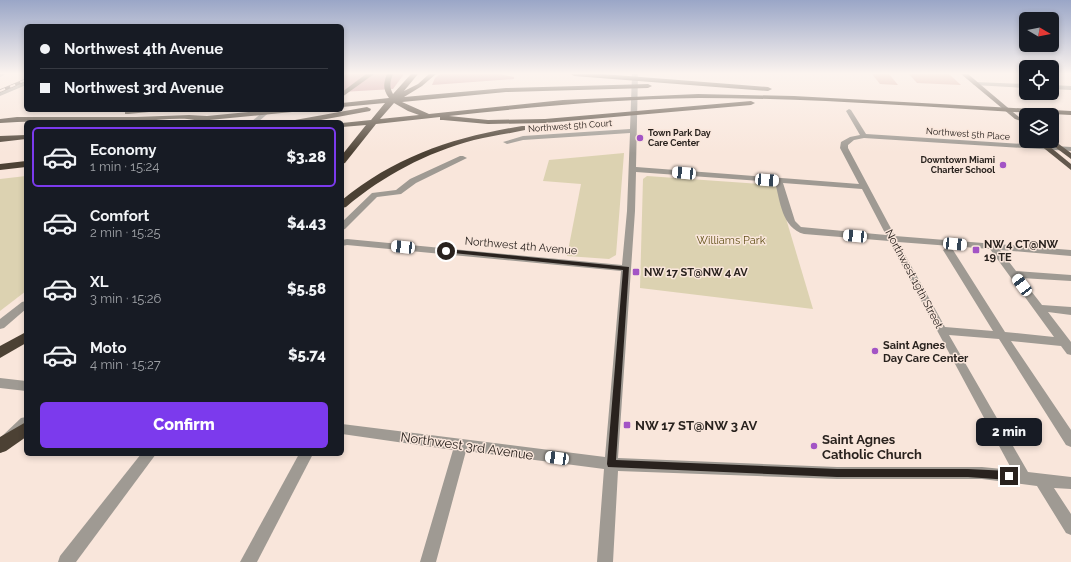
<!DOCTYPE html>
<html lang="en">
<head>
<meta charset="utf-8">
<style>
  :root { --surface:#171b24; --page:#242831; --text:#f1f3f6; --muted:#9ea1a6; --line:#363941; --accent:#7c3aed }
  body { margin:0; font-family:Raleway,sans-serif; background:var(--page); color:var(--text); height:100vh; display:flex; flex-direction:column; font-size:15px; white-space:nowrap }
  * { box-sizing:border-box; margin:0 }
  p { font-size:13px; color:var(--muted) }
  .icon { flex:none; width:22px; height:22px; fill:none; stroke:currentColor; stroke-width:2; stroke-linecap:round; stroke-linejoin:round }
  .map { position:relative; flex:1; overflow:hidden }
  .details { position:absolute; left:24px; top:120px; width:320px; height:336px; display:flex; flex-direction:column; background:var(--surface); border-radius:6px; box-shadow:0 2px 6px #0003 }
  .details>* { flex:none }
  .banner { position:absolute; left:24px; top:24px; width:320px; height:88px; border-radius:6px; box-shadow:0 2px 6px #0003; display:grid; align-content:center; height:88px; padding:0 16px; background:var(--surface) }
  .needle { width:26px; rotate:100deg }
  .fabs { position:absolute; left:1019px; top:12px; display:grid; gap:8px }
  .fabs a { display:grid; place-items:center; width:40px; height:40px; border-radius:6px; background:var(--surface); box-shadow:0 2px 6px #0003; font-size:20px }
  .end { position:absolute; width:18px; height:18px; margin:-9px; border:5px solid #29221e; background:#fff; box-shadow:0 0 0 2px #fff }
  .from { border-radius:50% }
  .bubble { position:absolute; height:28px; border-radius:6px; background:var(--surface); box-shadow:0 2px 6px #0003; font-size:13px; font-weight:800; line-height:28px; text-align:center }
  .car { position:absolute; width:12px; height:24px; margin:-12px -6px; border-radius:5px; box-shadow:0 0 3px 1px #0007; background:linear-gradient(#fff 24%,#345 0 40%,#fff 0 76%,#345 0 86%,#fff 0) }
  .banner b { display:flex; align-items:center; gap:14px; height:38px; font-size:15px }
  .banner b+b { border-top:1px solid var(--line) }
  .banner i { width:10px; height:10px; background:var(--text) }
  ul { padding:7px 0 0; list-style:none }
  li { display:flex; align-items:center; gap:12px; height:60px; margin:0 8px 6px; padding:0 8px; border:2px solid transparent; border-radius:6px }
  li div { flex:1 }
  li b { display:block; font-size:15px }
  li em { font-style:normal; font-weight:800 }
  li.selected { border-color:var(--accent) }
  li>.icon { width:36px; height:36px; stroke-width:1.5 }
  .primary-button { display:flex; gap:8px; margin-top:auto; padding:8px 16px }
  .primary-button a { flex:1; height:46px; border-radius:6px; background:var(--accent); color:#fff; font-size:16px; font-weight:800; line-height:46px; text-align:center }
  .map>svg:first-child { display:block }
  .green { fill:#dcd2b1 }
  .water { fill:#c69195 }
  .building { fill:#d19d91 }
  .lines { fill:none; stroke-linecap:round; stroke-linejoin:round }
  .minor { fill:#9f9a93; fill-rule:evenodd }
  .major { fill:#62584d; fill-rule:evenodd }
  .highway { fill:#4c4134; fill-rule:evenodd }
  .rail-casing { stroke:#655b55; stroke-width:3 }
  .rail { stroke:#f9e6db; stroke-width:2; stroke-dasharray:5.5; stroke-linecap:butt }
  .route { fill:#29221e }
  .poi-dot { fill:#a354c5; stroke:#f9e6db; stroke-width:1.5 }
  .labels { text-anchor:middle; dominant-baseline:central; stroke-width:3; stroke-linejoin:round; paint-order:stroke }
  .far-street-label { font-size:9px; fill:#29221e; stroke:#f9e6db }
  .far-poi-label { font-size:9px; font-weight:bold; fill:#29221e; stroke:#f9e6db; text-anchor:start }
  .park-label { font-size:11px; fill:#625119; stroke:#f9e6db }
  .poi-label { font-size:11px; font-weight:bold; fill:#29221e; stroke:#f9e6db; text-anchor:start }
  .street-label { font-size:11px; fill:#29221e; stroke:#f9e6db }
  .near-poi-label { font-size:13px; font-weight:bold; fill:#29221e; stroke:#f9e6db; text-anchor:start }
  .near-street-label { font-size:13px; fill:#29221e; stroke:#f9e6db }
</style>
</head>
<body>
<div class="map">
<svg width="1071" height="562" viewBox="0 0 1071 562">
  <rect width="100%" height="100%" fill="#f9e6db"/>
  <!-- green -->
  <g class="green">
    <path d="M 624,153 L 616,255 L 609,259 L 567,256 L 581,184 L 543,181 L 549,160 Z"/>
    <path d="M 26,176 L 26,291 L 0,311 L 0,179 Z"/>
    <path d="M 647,176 L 776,185 L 813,309 L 640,288 L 643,179 Z"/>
  </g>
  <!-- water -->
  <g class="water">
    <path d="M 346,74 L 404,74 L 393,89 L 342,92 L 342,77 Z"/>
    <path d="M 440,74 L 500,74 L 514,77 L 514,79 L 432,85 L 435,78 Z"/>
  </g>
  <!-- building -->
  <g class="building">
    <path d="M 872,74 L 889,74 L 898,85 L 880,84 Z"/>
    <path d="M 909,74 L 949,74 L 961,85 L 917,83 Z"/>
  </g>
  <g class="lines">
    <!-- minor -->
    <g class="minor">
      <path d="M 0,74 L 6,74 L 0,77 Z"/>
      <path d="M 632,74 L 638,74 L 636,167 L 859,184 L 840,148 L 841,142 L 850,137 L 860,135 L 846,111 L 849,109 L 851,110 L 866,134 L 1071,147 L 1071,151 L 864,138 L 854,140 L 848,145 L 848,148 L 895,236 L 1071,250 L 1071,256 L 1000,250 L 1016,271 L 1071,275 L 1071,281 L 1021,278 L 1042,305 L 1071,307 L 1071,315 L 1048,312 L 1071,342 L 1071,355 L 1067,354 L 1061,346 L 1011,341 L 1071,430 L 1071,447 L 1066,445 L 999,339 L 949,335 L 1028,472 L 1071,477 L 1071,489 L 1054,488 L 1071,514 L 1071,535 L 1066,533 L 1037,486 L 982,479 L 837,479 L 618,471 L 613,562 L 597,562 L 604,469 L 466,451 L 436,562 L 420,562 L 453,450 L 342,434 L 342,424 L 605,457 L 621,271 L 347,245 L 342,246 L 342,240 L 347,239 L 622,265 L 627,211 L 630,133 L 523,140 L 507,144 L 503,142 L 523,136 L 630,129 ZM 636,172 L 775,182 C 780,201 782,228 804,234 L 889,241 L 1012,470 L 982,467 L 837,467 L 618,458 L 635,211 ZM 783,183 L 862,189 L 886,235 L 801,227 L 795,221 ZM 898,242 L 990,249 L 1054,337 L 1005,332 L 953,250 L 948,247 L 943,250 L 993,331 L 945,327 Z"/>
      <path d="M 26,81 L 26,85 L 0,96 L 0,92 Z"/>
      <path d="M 976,82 L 1026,84 L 1026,88 L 974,85 L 973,84 Z"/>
      <path d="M 1052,85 L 1071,86 L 1071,90 L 1052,89 Z"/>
      <path d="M 265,110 L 272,110 L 258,122 L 251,122 Z"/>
      <path d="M 460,156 L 463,156 L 467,158 L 416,183 L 401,194 L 377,197 L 345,229 L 342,230 L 342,222 L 372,193 L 396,190 L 410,179 Z"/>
      <path d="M 26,301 L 26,309 L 4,328 L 0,329 L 0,319 L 22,302 Z"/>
      <path d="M 0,378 L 26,381 L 26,391 L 0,388 Z"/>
      <path d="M 26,417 L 26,430 L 5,451 L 0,453 L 0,438 L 21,418 Z"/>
      <path d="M 141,454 L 156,454 L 76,562 L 58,562 L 60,556 Z"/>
      <path d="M 299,454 L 313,454 L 257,562 L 240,562 Z"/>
    </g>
    <!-- major -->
    <g class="major">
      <path d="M 961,74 L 968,74 L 1019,117 L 1026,119 L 1026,123 L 1015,119 Z"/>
      <path d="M 1052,139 L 1071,153 L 1071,159 L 1047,141 L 1052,141 Z"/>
      <path d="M 1035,141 L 1043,141 L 1071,164 L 1071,170 Z"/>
    </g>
    <!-- highway -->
    <g class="highway">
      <path d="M 366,74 L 374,74 L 342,97 L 342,92 Z"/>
      <path d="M 387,74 L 393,74 C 390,82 389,87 393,94 L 411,74 L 418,74 L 404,91 L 418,84 L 429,74 L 436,74 L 422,86 L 404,97 L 506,88 L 648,84 L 652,86 L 648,88 L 506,92 L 402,102 L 429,114 L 563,100 L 698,94 L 794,96 L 1071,111 L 1071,115 C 947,109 823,98 699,98 C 615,99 532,107 449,116 L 488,120 L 545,119 L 751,101 L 755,103 L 751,105 L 545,123 L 488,124 L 443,120 L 440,120 L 440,117 L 376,124 L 345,163 L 342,164 L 342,155 L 366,125 L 342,127 L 342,123 L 371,120 L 385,103 L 342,107 L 342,103 L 389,98 C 383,90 383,84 387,74 ZM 394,103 L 408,111 L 419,115 L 380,119 Z"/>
      <path d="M 571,74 L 603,74 L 768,87 L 772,89 L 768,91 L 574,76 Z"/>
      <path d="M 367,107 L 371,109 L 370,111 L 310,122 L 291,122 L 295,120 Z"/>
      <path d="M 125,110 L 153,110 L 149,112 L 128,114 L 125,114 Z"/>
      <path d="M 268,110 L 296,110 L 292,112 L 199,121 C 181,116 158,121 138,121 C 92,122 46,120 0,123 L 0,119 L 17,117 L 136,117 L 189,115 L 207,116 Z"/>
      <path d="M 522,126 L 525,126 L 525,130 C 508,134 491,136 474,140 C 426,153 384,175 346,207 L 342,208 L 342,200 C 396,156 454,137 522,126 Z"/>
      <path d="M 26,135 L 26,139 L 0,142 L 0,136 Z"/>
      <path d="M 26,161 L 26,167 L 0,170 L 0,164 Z"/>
      <path d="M 26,332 L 26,343 L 0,358 L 0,346 Z"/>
      <path d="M 26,422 L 26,437 L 6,451 L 0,453 L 0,437 Z"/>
    </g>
    <defs>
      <path id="rail" d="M 0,91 L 26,80"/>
    </defs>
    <!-- rail casing -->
    <use href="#rail" class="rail-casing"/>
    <!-- rail -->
    <use href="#rail" class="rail"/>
  </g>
  <!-- sky -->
  <linearGradient id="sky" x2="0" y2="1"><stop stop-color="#9aa6c7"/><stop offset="0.48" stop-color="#fcf4ef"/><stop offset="1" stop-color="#fcf4ef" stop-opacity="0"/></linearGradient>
  <rect width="1071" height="153" fill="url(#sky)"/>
  <!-- route -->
  <path class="route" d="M 446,249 L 629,267 L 616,460 L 837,469 L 968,469 L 1009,471 L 1012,473 L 1013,476 L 1012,478 L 1009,480 L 968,477 L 837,477 L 608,467 L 607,464 L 623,270 L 443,252 L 443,250 Z"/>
  <!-- markers -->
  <g class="poi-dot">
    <circle cx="640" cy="138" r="4"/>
    <circle cx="1003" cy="165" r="4"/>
    <rect x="972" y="246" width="8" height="8" rx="2"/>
    <rect x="632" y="268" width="8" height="8" rx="2"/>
    <circle cx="875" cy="351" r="4"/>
    <rect x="623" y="421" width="8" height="8" rx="2"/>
    <circle cx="814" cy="446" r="4"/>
  </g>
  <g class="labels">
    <!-- far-street labels -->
    <g class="far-street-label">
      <text transform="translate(570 126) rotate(-4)">Northwest 5th Court</text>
      <text transform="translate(968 134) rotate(4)">Northwest 5th Place</text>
    </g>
    <!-- far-poi labels -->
    <g class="far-poi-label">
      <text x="648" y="133">Town Park Day<tspan x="648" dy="10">Care Center</tspan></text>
      <text x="995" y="160" text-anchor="end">Downtown Miami<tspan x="995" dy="10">Charter School</tspan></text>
    </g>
    <!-- park labels -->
    <g class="park-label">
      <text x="731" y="240">Williams Park</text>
    </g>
    <!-- poi labels -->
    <g class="poi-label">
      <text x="984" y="244">NW 4 CT@NW<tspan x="984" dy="13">19 TE</tspan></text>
      <text x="644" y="272">NW 17 ST@NW 4 AV</text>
      <text x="883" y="345">Saint Agnes<tspan x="883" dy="13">Day Care Center</tspan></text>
    </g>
    <!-- street labels -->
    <g class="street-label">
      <text transform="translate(521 246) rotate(5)">Northwest 4th Avenue</text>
      <text transform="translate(914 279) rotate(62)">Northwest 19th Street</text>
    </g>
    <!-- near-poi labels -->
    <g class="near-poi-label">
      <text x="635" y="425">NW 17 ST@NW 3 AV</text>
      <text x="822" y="439">Saint Agnes<tspan x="822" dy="15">Catholic Church</tspan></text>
    </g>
    <!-- near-street labels -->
    <g class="near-street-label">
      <text transform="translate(467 446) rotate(8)">Northwest 3rd Avenue</text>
    </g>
  </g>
</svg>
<div class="fabs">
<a><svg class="needle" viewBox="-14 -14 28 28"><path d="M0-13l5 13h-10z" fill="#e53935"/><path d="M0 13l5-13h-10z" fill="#9ea1a6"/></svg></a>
<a><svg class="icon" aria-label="locate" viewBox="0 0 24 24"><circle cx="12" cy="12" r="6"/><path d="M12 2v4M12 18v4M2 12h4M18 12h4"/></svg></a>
<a><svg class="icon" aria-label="layers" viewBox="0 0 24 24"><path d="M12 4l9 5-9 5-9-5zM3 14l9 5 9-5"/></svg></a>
</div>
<i class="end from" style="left:446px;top:251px"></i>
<i class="end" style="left:1009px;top:476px"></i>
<div class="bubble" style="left:976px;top:418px;width:66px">2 min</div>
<i class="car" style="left:684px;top:173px;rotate:275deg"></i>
<i class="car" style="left:767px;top:180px;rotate:94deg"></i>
<i class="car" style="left:855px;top:236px;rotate:275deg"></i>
<i class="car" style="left:955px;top:244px;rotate:95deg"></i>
<i class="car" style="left:403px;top:247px;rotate:276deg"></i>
<i class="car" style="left:1022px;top:285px;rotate:323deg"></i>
<i class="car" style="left:557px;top:458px;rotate:278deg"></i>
<div class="banner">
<b><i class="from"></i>Northwest 4th Avenue</b>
<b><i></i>Northwest 3rd Avenue</b>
</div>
<section class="details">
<ul>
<li class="selected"><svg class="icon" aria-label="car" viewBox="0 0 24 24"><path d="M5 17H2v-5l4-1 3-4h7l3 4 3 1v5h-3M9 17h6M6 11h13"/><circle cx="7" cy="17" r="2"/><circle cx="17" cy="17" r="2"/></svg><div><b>Economy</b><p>1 min · 15:24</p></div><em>$3.28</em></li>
<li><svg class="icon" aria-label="car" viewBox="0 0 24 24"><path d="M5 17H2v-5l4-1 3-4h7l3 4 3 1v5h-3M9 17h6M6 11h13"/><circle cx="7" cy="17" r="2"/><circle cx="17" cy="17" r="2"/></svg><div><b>Comfort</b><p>2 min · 15:25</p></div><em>$4.43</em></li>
<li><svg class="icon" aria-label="car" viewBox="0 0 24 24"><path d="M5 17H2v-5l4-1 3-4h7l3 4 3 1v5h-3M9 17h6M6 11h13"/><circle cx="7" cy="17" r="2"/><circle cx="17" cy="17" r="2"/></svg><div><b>XL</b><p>3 min · 15:26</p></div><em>$5.58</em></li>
<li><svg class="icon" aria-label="car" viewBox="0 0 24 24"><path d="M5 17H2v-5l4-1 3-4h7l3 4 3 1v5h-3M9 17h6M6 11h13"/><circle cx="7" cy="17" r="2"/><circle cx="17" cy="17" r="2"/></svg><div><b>Moto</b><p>4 min · 15:27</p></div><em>$5.74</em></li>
</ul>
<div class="primary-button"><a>Confirm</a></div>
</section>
</div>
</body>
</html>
